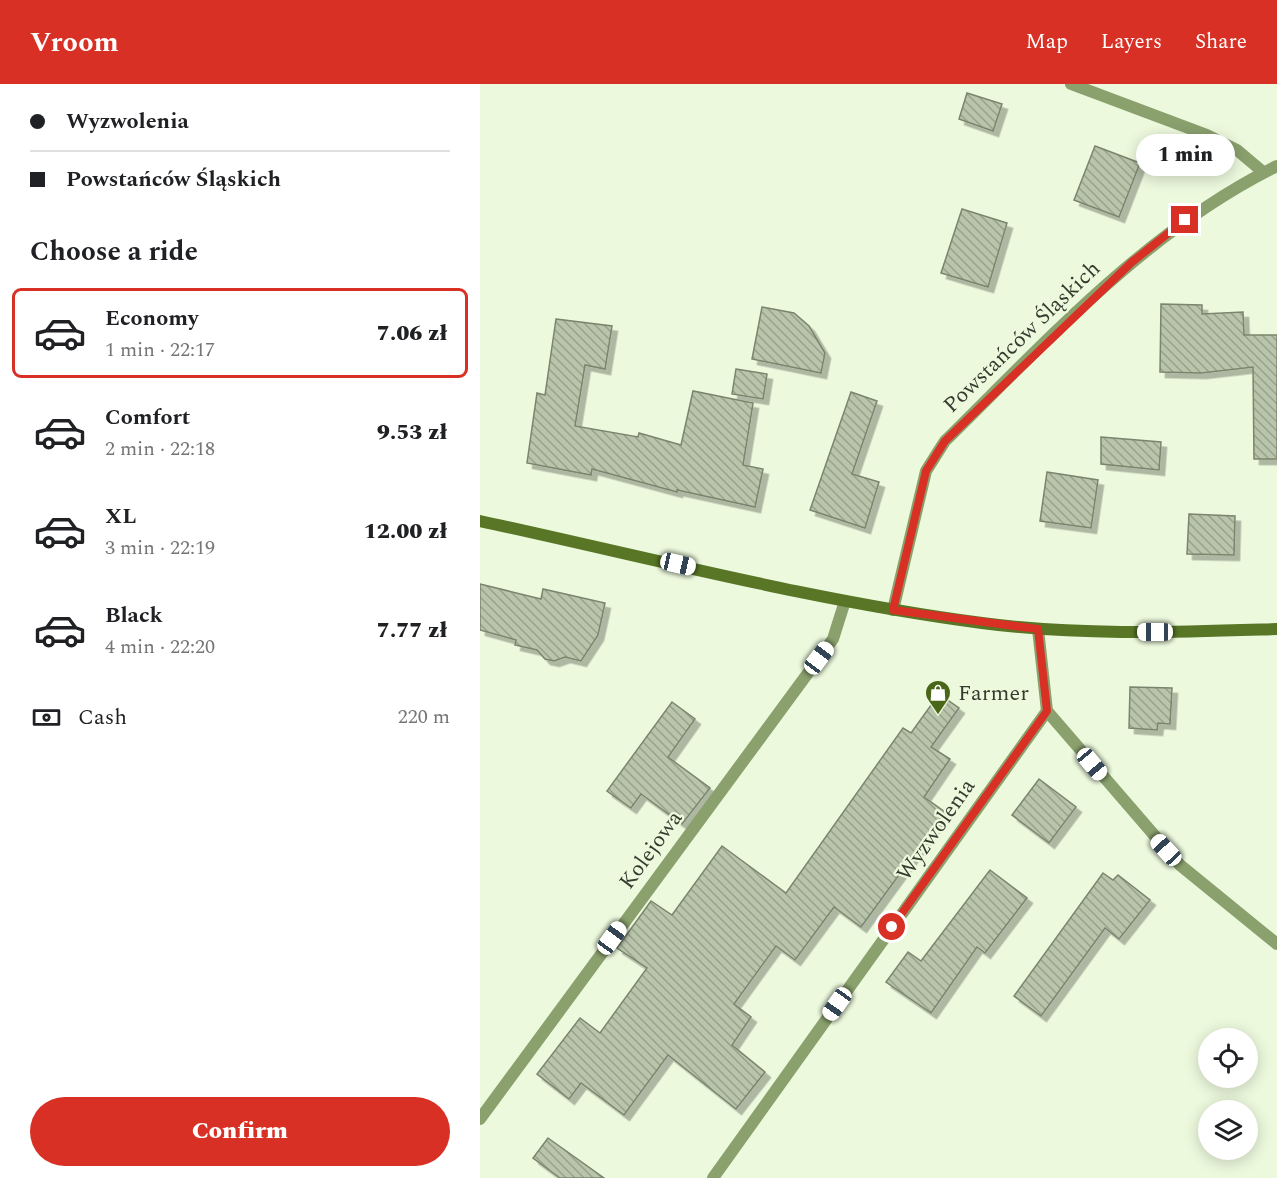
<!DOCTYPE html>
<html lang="en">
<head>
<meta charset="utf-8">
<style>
  :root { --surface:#fff; --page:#f2f2f2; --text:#202124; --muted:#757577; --line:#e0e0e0; --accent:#d93025 }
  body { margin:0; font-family:Spectral,serif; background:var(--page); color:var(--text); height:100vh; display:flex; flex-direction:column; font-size:22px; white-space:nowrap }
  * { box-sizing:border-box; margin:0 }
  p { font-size:20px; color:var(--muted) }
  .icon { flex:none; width:33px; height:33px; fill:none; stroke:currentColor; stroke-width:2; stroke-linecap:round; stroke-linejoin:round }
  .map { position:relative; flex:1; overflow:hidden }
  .sheet { display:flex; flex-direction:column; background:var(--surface); width:480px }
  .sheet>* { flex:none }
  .banner { display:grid; align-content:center; height:132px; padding:0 30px; background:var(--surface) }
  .controls { position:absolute; left:718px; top:944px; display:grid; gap:12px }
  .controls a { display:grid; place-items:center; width:60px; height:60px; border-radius:50%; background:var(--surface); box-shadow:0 3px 15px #0003; font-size:30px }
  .end { position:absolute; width:27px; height:27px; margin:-14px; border:8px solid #d93025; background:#fff; box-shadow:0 0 0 3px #fff }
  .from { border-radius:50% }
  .bubble { position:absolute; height:42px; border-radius:21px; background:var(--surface); box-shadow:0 3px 15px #0003; font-size:20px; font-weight:800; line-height:42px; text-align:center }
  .car { position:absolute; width:18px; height:36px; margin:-18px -9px; border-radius:8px; box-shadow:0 0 4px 2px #0007; background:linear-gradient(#fff 24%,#345 0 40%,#fff 0 76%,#345 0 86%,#fff 0) }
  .banner b { display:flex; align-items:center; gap:21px; height:57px; font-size:22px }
  .banner b+b { border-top:2px solid var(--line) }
  .banner i { width:15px; height:15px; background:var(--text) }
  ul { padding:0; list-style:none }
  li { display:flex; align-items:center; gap:18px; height:90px; margin:0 12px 9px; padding:0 18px; border:3px solid transparent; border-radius:9px }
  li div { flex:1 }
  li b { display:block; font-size:22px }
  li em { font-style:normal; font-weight:800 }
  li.selected { border-color:var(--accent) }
  li>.icon { width:54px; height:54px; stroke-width:1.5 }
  h2 { padding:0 30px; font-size:27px; line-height:72px }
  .pay { display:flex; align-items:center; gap:15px; height:66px; padding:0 30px; font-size:22px }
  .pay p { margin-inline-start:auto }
  .primary-button { display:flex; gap:12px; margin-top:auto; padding:12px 30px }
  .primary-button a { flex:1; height:69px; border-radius:36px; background:var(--accent); color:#fff; font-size:24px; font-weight:800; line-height:69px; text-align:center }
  header { display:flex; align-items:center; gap:36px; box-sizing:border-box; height:84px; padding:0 30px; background:var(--accent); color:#fff }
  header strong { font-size:28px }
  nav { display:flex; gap:33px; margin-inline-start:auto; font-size:21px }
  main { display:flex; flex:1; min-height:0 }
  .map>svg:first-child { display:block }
  .building { fill:url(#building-back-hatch); stroke:#7a856d; stroke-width:1.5; filter:url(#shadow) }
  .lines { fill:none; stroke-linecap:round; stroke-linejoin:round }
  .minor { stroke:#8aa06d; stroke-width:12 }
  .secondary { stroke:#587626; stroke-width:12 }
  .route { stroke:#d93025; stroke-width:8 }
  .labels { text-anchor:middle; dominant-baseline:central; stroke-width:4.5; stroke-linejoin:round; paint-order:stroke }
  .street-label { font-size:22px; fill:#363b30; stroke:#ecf9dd }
  .poi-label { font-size:22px; fill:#363b30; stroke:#ecf9dd; text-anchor:start }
</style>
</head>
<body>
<header>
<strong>Vroom</strong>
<nav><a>Map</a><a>Layers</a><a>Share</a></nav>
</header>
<main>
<section class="sheet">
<div class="banner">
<b><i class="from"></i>Wyzwolenia</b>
<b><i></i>Powstańców Śląskich</b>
</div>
<h2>Choose a ride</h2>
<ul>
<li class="selected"><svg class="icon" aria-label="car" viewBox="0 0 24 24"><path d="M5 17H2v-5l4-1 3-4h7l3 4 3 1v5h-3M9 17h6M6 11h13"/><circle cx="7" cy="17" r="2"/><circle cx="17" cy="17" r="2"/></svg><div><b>Economy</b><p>1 min · 22:17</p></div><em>7.06 zł</em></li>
<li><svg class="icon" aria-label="car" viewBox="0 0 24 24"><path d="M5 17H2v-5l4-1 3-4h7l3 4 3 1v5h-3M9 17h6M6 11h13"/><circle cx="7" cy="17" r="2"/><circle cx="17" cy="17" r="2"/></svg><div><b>Comfort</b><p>2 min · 22:18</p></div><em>9.53 zł</em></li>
<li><svg class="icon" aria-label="car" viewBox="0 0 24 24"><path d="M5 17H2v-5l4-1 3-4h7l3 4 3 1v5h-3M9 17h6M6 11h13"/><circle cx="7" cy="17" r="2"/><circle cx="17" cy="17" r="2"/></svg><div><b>XL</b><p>3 min · 22:19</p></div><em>12.00 zł</em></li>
<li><svg class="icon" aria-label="car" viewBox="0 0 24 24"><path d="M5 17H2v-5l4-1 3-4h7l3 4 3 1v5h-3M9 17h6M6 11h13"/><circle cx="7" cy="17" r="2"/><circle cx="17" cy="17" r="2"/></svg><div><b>Black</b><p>4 min · 22:20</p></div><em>7.77 zł</em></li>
</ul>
<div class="pay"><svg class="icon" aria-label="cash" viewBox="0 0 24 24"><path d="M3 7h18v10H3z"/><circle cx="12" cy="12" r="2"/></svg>Cash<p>220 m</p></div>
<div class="primary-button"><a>Confirm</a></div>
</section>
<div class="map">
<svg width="797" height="1094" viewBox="0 0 797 1094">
  <defs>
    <pattern id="building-back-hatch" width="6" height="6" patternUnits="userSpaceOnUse" patternTransform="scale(1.5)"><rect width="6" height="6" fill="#b9c5ab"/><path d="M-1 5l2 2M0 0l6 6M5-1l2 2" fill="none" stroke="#97a18c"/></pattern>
    <filter id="shadow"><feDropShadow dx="5.5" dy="5.5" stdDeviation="0" flood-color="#0004"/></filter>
  </defs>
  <rect width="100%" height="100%" fill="#ecf9dd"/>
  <!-- building -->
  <g class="building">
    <path d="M 487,9 L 522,20 L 513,47 L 479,35 Z"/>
    <path d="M 615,62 L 660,79 L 639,133 L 594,116 Z"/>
    <path d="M 482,125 L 527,139 L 508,203 L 461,189 Z"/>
    <path d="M 681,220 L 722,221 L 722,230 L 763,228 L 764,251 L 797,251 L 797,375 L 774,375 L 773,283 L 721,289 L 680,288 Z"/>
    <path d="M 282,223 L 314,229 L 329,242 L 345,269 L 341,289 L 272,275 Z"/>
    <path d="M 76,235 L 132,242 L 125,285 L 105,281 L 95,342 L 158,353 L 159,349 L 201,361 L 213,307 L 273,319 L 263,381 L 283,385 L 275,423 L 197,406 L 197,408 L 112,385 L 111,391 L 47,379 L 57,309 L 65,311 Z"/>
    <path d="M 256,285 L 287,290 L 283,315 L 252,310 Z"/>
    <path d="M 371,308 L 397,317 L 372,390 L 399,398 L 385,444 L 330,426 Z"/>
    <path d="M 621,353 L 681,358 L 679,386 L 621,380 Z"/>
    <path d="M 567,388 L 618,396 L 611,444 L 560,437 Z"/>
    <path d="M 709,430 L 755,432 L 754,471 L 707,470 Z"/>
    <path d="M 0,500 L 61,515 L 63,505 L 125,519 L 118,551 L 101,577 L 85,573 L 74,577 L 65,575 L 57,566 L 35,561 L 36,556 L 0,546 Z"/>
    <path d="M 650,603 L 692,604 L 690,640 L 678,639 L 677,646 L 649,644 Z"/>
    <path d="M 459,610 L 479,624 L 451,663 L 470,675 L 444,713 L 465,728 L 381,843 L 354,823 L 315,876 L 296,862 L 254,920 L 271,933 L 252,961 L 285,988 L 256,1025 L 188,971 L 144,1031 L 101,999 L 89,1015 L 57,990 L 100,934 L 120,949 L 167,884 L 137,864 L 171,817 L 192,831 L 242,762 L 306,809 L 423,644 L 431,649 Z"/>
    <path d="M 192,618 L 215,635 L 188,673 L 230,704 L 202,740 L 161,710 L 151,724 L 127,707 Z"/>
    <path d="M 559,695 L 596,723 L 569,759 L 532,731 Z"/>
    <path d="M 510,786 L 547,814 L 505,869 L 497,863 L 451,929 L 406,898 L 428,868 L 441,877 Z"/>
    <path d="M 623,789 L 633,796 L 638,791 L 670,816 L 639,855 L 625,844 L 561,932 L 534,912 Z"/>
    <path d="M 68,1054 L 124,1094 L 80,1094 L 53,1074 Z"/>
  </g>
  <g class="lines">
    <!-- minor -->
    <g class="minor">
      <path d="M 591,0 L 727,51 L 757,66 L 783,88"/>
      <path d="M 413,526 L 446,387 L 465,357 C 567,257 667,146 797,82"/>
      <path d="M 558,545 L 567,627 L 700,781 L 797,860"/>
      <path d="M 0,1035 L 353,555 L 365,517"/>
      <path d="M 233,1094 L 567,627"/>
    </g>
    <!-- secondary -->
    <path class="secondary" d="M 0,437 C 167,473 333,517 502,539 C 600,552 699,548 797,545"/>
  </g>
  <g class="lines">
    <!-- route -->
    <path class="route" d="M 412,843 L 567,627 L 558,545 L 413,526 L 446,387 L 465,357 L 652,178 L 705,136"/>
  </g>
  <!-- icons -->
  <defs>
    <symbol id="shop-pin" viewBox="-11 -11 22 30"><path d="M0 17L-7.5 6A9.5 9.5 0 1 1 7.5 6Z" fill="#4a6618" stroke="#ecf9dd"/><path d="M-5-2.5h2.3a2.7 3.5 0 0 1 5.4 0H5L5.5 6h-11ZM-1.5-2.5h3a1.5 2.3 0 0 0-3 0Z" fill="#fff"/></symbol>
  </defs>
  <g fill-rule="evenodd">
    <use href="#shop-pin" x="443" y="594" width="30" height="40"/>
  </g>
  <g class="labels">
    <!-- street labels -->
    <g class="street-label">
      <text transform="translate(542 253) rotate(-44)">Powstańców Śląskich</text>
      <text transform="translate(456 746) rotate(-55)">Wyzwolenia</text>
      <text transform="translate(171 766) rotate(-54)">Kolejowa</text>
    </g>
    <!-- poi labels -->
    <g class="poi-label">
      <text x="478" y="609">Farmer</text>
    </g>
  </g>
</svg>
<div class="controls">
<a><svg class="icon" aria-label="locate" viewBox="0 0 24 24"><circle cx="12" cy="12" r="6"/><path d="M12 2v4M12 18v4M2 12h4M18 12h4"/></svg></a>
<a><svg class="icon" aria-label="layers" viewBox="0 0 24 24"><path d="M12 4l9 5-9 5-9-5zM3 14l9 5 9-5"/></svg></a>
</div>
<i class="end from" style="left:412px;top:843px"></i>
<i class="end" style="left:705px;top:136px"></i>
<div class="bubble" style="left:656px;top:50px;width:99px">1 min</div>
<i class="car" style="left:198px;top:480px;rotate:103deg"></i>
<i class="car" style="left:675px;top:548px;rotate:270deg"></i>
<i class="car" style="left:339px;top:574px;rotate:37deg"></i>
<i class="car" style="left:612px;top:680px;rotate:140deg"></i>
<i class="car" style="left:686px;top:766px;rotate:317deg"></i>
<i class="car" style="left:132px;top:854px;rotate:36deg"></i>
<i class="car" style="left:357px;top:920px;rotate:215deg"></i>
</div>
</main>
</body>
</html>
